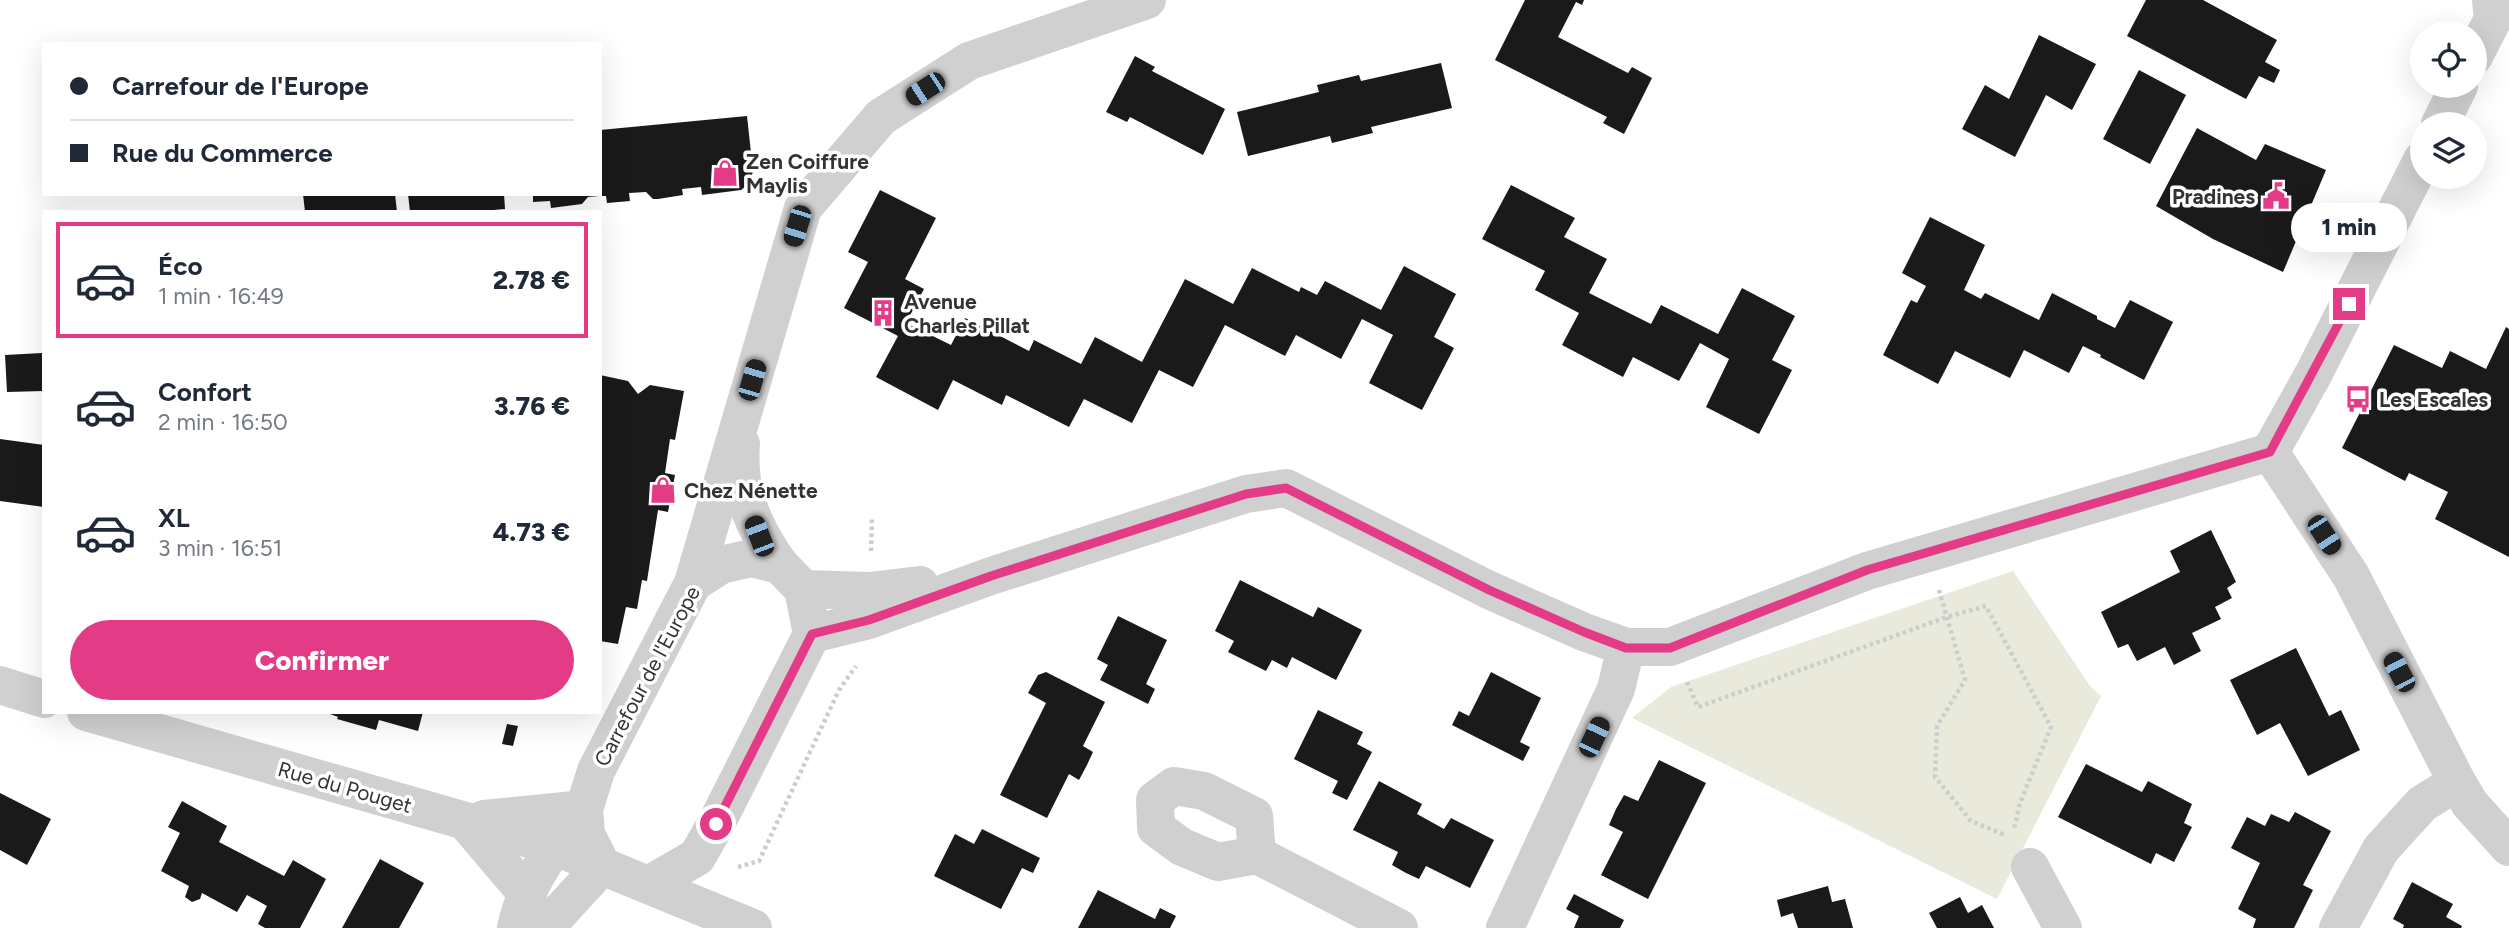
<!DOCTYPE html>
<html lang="fr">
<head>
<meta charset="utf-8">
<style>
  :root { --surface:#fff; --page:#f2f2f3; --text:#1f2937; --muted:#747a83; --line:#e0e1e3; --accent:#e43b86 }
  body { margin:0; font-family:Figtree,sans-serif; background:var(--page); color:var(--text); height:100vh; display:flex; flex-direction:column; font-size:26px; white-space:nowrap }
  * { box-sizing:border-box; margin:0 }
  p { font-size:23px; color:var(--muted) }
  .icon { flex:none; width:38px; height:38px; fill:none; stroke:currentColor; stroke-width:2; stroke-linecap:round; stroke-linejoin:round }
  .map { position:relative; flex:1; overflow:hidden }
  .sheet { position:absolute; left:42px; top:210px; width:560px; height:504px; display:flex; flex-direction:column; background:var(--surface); border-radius:0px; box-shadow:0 7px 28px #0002 }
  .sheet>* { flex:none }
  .top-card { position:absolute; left:42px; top:42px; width:560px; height:154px; border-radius:0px; box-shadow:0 7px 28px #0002; display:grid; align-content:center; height:154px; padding:0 28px; background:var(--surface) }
  .fabs { position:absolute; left:2410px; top:21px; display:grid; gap:14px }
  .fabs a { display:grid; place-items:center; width:77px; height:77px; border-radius:50%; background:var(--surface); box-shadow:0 7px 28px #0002; font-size:35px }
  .end { position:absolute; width:32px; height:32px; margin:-16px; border:9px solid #e43b86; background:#fff; box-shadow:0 0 0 4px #fff }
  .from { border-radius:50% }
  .bubble { position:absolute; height:49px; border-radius:24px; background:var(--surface); box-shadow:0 7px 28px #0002; font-size:23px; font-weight:800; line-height:49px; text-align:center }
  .car { position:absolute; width:21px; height:42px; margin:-21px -10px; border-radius:9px; box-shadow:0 0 5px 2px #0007; background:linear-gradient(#222 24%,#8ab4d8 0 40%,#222 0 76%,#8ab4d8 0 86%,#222 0) }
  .top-card b { display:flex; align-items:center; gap:24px; height:66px; font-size:26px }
  .top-card b+b { border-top:2px solid var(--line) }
  .top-card i { width:18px; height:18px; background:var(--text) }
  ul { padding:12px 0 0; list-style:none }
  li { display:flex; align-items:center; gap:21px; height:116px; margin:0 14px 10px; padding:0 14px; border:4px solid transparent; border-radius:0px }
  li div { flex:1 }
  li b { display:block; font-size:26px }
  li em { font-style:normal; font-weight:800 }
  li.on { border-color:var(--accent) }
  li>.icon { width:63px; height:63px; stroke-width:1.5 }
  .action { display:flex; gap:14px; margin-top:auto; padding:14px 28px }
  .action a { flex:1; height:80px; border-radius:42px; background:var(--accent); color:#fff; font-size:28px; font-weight:800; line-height:80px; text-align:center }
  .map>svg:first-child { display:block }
  .green { fill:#e9eadb }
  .building { fill:#1a1a1a }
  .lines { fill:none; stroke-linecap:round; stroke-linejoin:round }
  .path { stroke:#cdcdcd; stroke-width:4.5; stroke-dasharray:3.5 3.5; stroke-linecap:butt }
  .minor { stroke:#d0d0d0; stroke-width:38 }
  .route { stroke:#e43b86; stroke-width:9 }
  .labels { text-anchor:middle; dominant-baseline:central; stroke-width:7; stroke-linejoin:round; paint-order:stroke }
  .poi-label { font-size:21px; font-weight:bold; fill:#333; stroke:#fff; text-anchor:start }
  .street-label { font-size:21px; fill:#333; stroke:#fff }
</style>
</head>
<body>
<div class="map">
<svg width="2509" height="928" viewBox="0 0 2509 928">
  <rect width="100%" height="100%" fill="#fff"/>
  <!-- green -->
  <path class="green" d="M 2013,571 L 2090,686 L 2101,696 L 1997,899 L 1632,718 L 1671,687 Z"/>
  <!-- building -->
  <g class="building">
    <path d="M 1525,0 L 1584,0 L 1582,5 L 1576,2 L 1558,37 L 1628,73 L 1632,67 L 1652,78 L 1624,134 L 1603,123 L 1607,117 L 1495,60 Z"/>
    <path d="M 2146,0 L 2203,0 L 2277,40 L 2265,62 L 2280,70 L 2274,83 L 2259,76 L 2246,99 L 2127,36 Z"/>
    <path d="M 2039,35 L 2096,64 L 2072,110 L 2046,95 L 2015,157 L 1962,129 L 1985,85 L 2009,99 Z"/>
    <path d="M 1135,56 L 1155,67 L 1152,71 L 1225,109 L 1203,155 L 1130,117 L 1127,122 L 1106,112 Z"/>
    <path d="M 1441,63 L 1452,108 L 1371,127 L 1373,133 L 1332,143 L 1330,136 L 1248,156 L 1237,112 L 1319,92 L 1317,85 L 1359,75 L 1361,81 Z"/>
    <path d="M 2139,70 L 2186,95 L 2150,164 L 2103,139 Z"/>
    <path d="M 747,116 L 753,171 L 750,183 L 741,190 L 702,195 L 701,187 L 682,189 L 683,195 L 658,199 L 653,199 L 646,192 L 629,193 L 630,201 L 607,203 L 606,196 L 600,196 L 600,130 Z"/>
    <path d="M 2197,128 L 2256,160 L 2265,144 L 2326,170 L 2283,272 L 2213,239 L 2156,206 Z"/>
    <path d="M 1511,185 L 1575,218 L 1564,237 L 1607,259 L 1589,293 L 1651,324 L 1661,305 L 1718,334 L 1742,288 L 1795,316 L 1772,360 L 1792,370 L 1759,434 L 1706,407 L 1729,359 L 1700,343 L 1679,381 L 1633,357 L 1623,377 L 1562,345 L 1579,313 L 1535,290 L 1545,271 L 1482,239 Z"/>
    <path d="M 880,190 L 936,218 L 905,279 L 924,289 L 906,323 L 951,345 L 965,318 L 1029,351 L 1034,340 L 1081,364 L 1095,337 L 1142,362 L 1185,279 L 1233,304 L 1252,268 L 1299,292 L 1301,287 L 1317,295 L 1325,281 L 1381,310 L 1404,266 L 1456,294 L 1434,337 L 1454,348 L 1422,410 L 1369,383 L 1393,335 L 1362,319 L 1341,359 L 1296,335 L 1285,356 L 1225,325 L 1193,387 L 1159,370 L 1132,423 L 1084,399 L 1069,427 L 1006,395 L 1002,405 L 953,380 L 938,410 L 876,377 L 898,336 L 844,308 L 868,262 L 848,252 Z"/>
    <path d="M 303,194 L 395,194 L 397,212 L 305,212 Z"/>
    <path d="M 408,194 L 504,194 L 505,209 L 470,212 L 410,212 Z"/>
    <path d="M 533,194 L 599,194 L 599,196 L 588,197 L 582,204 L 551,208 L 550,201 L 533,202 Z"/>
    <path d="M 1930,217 L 1985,245 L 1964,290 L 1981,299 L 1985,293 L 2039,320 L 2052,293 L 2097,316 L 2097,319 L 2115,328 L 2130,300 L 2173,322 L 2144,380 L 2100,357 L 2101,355 L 2083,346 L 2069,373 L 2024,350 L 2010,378 L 1955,351 L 1938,384 L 1883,355 L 1911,300 L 1917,303 L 1926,286 L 1902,273 Z"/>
    <path d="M 2506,327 L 2509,329 L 2509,557 L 2435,519 L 2448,492 L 2409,473 L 2405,481 L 2342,448 L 2394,345 L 2442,368 L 2450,351 L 2486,369 Z"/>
    <path d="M 42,353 L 44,353 L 44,391 L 7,392 L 5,355 Z"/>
    <path d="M 600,375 L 628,381 L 638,394 L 650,385 L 684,391 L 675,440 L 670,439 L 665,473 L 675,475 L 668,512 L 658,510 L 647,581 L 642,580 L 637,609 L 626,607 L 618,644 L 600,641 Z"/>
    <path d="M 0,439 L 44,445 L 44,507 L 0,501 Z"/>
    <path d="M 2211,530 L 2236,582 L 2227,588 L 2232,598 L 2215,607 L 2221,619 L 2192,633 L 2201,651 L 2174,665 L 2165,647 L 2137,661 L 2128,644 L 2118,648 L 2101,612 L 2180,572 L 2170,551 Z"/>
    <path d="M 1240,580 L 1313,617 L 1318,607 L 1362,630 L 1336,680 L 1292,657 L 1287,668 L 1272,660 L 1266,671 L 1228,652 L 1234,641 L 1215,631 Z"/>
    <path d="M 1118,616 L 1167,640 L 1146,684 L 1155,689 L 1148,704 L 1100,680 L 1108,665 L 1097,659 Z"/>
    <path d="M 2296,648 L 2329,716 L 2341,710 L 2360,750 L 2308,776 L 2280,723 L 2257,735 L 2230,680 Z"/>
    <path d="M 1046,672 L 1105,702 L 1083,746 L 1093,752 L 1087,765 L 1079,780 L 1069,774 L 1047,818 L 1000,795 L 1046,703 L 1028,693 L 1038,675 Z"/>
    <path d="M 1491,672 L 1541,698 L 1520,742 L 1530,747 L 1523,761 L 1452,725 L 1459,711 L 1469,716 Z"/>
    <path d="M 1318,710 L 1363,732 L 1357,744 L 1372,752 L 1347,800 L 1332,793 L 1338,781 L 1294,759 Z"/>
    <path d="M 325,712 L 423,712 L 418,731 L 379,720 L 376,730 L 337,719 L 338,717 Z"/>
    <path d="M 507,724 L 518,726 L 513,746 L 502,744 Z"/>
    <path d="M 1659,760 L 1706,783 L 1648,899 L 1601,875 L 1623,832 L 1609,825 L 1616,809 L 1624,795 L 1638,801 Z"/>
    <path d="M 2086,764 L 2142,792 L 2148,781 L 2192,804 L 2184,823 L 2192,827 L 2174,862 L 2156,853 L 2151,864 L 2058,817 Z"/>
    <path d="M 1379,781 L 1422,804 L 1417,814 L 1444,829 L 1451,818 L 1494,840 L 1470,888 L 1426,866 L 1419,879 L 1406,873 L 1392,865 L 1398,852 L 1353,830 Z"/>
    <path d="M 0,793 L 51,819 L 27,865 L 0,850 Z"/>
    <path d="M 182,801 L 227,826 L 219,842 L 284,876 L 293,860 L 326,879 L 300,928 L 265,928 L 258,924 L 267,906 L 247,895 L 237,912 L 202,893 L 200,899 L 192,902 L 185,897 L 189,886 L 161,871 L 180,833 L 168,827 Z"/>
    <path d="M 2295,812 L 2331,831 L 2303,885 L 2313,890 L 2294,928 L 2253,928 L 2256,919 L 2238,909 L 2260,863 L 2231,848 L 2247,817 L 2265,826 L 2271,814 L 2289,822 Z"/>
    <path d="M 982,829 L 1040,858 L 1033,873 L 1022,868 L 1001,909 L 934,876 L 955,834 L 974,844 Z"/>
    <path d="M 380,859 L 424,883 L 399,928 L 342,928 Z"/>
    <path d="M 2412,882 L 2453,904 L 2446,917 L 2462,926 L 2461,928 L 2403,928 L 2404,925 L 2393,919 Z"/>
    <path d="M 1828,886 L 1832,902 L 1845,899 L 1853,928 L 1798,928 L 1793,913 L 1781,917 L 1777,900 Z"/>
    <path d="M 1098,890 L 1155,919 L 1160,908 L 1176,916 L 1170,928 L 1078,928 Z"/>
    <path d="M 1574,894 L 1624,920 L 1620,928 L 1574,928 L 1579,916 L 1566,909 Z"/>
    <path d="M 1960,897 L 1968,913 L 1982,905 L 1994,928 L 1937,928 L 1929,913 Z"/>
  </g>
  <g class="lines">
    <!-- path -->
    <g class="path">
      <path d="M 871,551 L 872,516"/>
      <path d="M 1939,590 L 1965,680 L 1937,726 L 1935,777 L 1971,821 L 2005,835"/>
      <path d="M 1687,682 L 1698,707 L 1947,617 L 1986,606 L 2051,727 L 2020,803 L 2014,829"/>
      <path d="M 738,867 L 759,861 L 839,690 L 856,666"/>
    </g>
    <!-- minor -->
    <g class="minor">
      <path d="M 2474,56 L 2493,19 L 2491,0"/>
      <path d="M 2440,124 L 2459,86"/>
      <path d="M 741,444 C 737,491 754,529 780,565"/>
      <path d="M 2270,452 L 2351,576 L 2457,782 L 2470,804 L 2509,847"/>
      <path d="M 2270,452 L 2314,373 L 2422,160"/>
      <path d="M 803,589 L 869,591 L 920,585"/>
      <path d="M 812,634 L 869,620 L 991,576 L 1246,494 L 1286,488 L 1489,590 L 1584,632 L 1626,647 L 1670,647 L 1867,571 L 2270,452"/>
      <path d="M 0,685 L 44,699"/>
      <path d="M 86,712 L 553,846 L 753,928"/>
      <path d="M 484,819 L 584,809"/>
      <path d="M 465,821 L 528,895"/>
      <path d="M 1257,855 L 1254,816 L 1204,791 L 1174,786 L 1155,800 L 1156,828 L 1182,847 L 1218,862 L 1257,855 L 1399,928"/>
      <path d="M 602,866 L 586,834 L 584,809 L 596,771 L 693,583 L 803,208 L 881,117 L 969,61 L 1147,0"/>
      <path d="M 2030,867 L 2063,928"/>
      <path d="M 650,884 L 697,857 L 716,824 L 812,634 L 803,589 L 780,565 L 751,558 L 721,565 L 693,583"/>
      <path d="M 516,928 C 523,892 547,855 570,827"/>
      <path d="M 545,928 L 602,866"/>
      <path d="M 1505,928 L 1616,689 L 1626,647"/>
      <path d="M 2338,928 L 2381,849 L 2422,804 L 2457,782"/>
    </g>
  </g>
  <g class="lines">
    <!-- route -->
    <path class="route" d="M 716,824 L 812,634 L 869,620 L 991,576 L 1246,494 L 1286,488 L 1489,590 L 1584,632 L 1626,648 L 1670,648 L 1867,570 L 2270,452 L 2349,304"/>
  </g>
  <!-- icons -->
  <defs>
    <symbol id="shop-bare" viewBox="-9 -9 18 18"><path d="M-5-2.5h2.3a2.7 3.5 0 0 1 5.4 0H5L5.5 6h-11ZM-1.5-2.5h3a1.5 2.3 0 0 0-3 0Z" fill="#e43b86" stroke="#fff" stroke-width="2.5" paint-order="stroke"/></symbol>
    <symbol id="civic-bare" viewBox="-9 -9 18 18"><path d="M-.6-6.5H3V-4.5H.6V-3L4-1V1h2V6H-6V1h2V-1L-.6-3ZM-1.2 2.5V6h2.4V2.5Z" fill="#e43b86" stroke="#fff" stroke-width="2.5" paint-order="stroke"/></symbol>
    <symbol id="building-bare" viewBox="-9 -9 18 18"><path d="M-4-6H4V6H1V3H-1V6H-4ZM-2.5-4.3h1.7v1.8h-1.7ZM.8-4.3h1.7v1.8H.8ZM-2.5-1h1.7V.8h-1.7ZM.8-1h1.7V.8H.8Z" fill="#e43b86" stroke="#fff" stroke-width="2.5" paint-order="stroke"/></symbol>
    <symbol id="bus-bare" viewBox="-9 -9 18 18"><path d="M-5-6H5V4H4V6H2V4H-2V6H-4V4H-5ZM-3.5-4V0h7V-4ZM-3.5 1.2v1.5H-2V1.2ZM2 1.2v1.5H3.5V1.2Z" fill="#e43b86" stroke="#fff" stroke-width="2.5" paint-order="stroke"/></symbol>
  </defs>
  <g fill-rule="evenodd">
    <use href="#shop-bare" x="706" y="154" width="38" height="38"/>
    <use href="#civic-bare" x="2257" y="177" width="38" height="38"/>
    <use href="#building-bare" x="864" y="294" width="38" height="38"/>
    <use href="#bus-bare" x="2339" y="380" width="38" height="38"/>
    <use href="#shop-bare" x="644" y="471" width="38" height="38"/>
  </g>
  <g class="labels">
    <!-- poi labels -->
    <g class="poi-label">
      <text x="746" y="161">Zen Coiffure<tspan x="746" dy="24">Maylis</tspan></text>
      <text x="2255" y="196" text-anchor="end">Pradines</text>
      <text x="904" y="301">Avenue<tspan x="904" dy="24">Charles Pillat</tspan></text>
      <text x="2379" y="399">Les Escales</text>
      <text x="684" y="490">Chez Nénette</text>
    </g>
    <!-- street labels -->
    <g class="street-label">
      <text transform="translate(647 676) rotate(-62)">Carrefour de l'Europe</text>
      <text transform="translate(345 787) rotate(16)">Rue du Pouget</text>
    </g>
  </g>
</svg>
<div class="fabs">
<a><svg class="icon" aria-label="locate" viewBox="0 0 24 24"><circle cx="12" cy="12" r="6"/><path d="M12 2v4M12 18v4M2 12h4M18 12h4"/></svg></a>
<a><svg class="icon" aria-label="layers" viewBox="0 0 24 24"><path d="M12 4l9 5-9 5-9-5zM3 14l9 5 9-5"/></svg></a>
</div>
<i class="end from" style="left:716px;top:824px"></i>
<i class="end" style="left:2349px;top:304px"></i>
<div class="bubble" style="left:2291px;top:203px;width:116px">1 min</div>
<i class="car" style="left:925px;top:89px;rotate:237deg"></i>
<i class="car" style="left:797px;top:226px;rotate:197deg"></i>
<i class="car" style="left:752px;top:380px;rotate:16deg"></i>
<i class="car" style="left:2324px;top:535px;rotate:147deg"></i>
<i class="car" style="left:759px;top:536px;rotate:339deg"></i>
<i class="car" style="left:2399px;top:672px;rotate:332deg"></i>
<i class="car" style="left:1594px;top:737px;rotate:25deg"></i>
<div class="top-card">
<b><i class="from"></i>Carrefour de l'Europe</b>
<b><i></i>Rue du Commerce</b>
</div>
<section class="sheet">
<ul>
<li class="on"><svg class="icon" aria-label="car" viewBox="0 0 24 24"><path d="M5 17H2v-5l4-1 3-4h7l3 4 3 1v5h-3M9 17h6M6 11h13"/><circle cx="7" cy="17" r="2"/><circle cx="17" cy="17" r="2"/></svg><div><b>Éco</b><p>1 min · 16:49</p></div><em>2.78 €</em></li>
<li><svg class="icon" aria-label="car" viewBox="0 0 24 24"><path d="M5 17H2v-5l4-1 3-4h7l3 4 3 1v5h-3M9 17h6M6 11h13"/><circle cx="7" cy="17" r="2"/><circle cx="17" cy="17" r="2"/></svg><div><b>Confort</b><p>2 min · 16:50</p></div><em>3.76 €</em></li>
<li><svg class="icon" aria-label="car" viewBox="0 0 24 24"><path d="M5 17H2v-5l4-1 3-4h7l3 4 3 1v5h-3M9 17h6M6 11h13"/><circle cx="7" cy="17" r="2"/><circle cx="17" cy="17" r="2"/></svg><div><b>XL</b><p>3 min · 16:51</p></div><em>4.73 €</em></li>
</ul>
<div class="action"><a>Confirmer</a></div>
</section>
</div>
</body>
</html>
